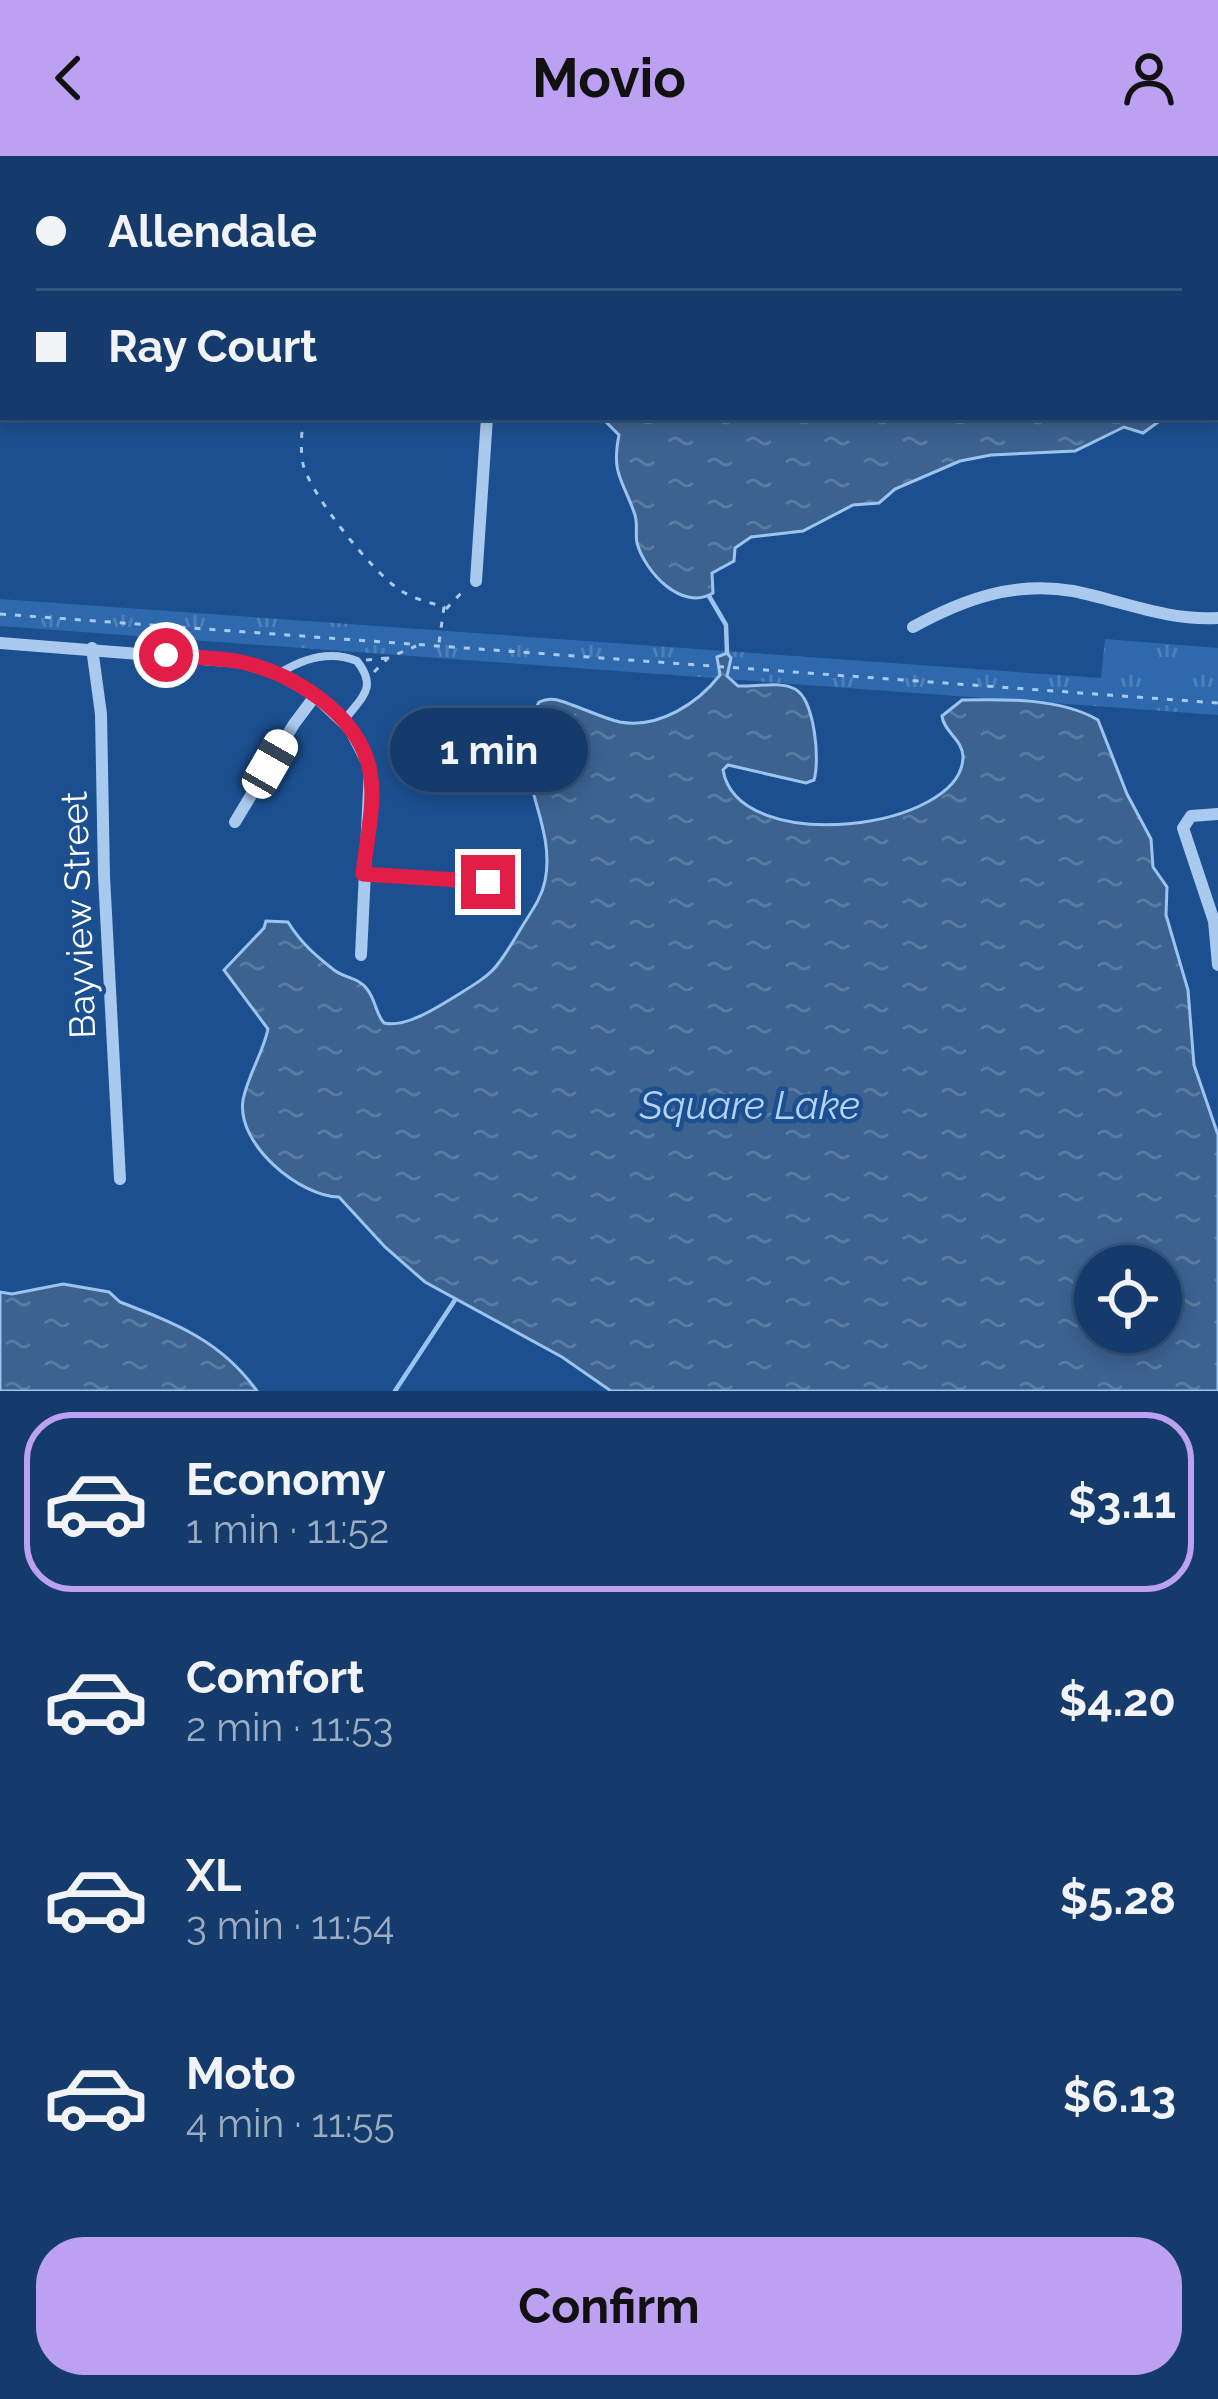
<!DOCTYPE html>
<html lang="en">
<head>
<meta charset="utf-8">
<style>
  :root { --surface:#143b6b; --page:#214673; --text:#f1f3f6; --muted:#9dadc1; --line:#33557e; --accent:#bca0f2 }
  body { margin:0; font-family:Raleway,sans-serif; background:var(--page); color:var(--text); height:100vh; display:flex; flex-direction:column; font-size:45px; white-space:nowrap }
  * { box-sizing:border-box; margin:0 }
  p { font-size:39px; color:var(--muted) }
  .icon { flex:none; width:66px; height:66px; fill:none; stroke:currentColor; stroke-width:2; stroke-linecap:round; stroke-linejoin:round }
  .map { position:relative; height:1235px; overflow:hidden }
  .drawer { display:flex; flex-direction:column; background:var(--surface); flex:1 }
  .drawer>* { flex:none }
  .hud { position:absolute; left:0px; top:0px; width:1218px; height:264px; box-shadow:0 6px 18px #0003,0 0 0 3px var(--line); display:grid; align-content:center; height:264px; padding:0 36px; background:var(--surface) }
  .fabs { position:absolute; left:1074px; top:1089px; display:grid; gap:24px }
  .fabs a { display:grid; place-items:center; width:108px; height:108px; border-radius:50%; background:var(--surface); box-shadow:0 6px 18px #0003,0 0 0 3px var(--line); font-size:60px }
  .end { position:absolute; width:54px; height:54px; margin:-27px; border:15px solid #e11d48; background:#fff; box-shadow:0 0 0 6px #fff }
  .from { border-radius:50% }
  .bubble { position:absolute; height:84px; border-radius:42px; background:var(--surface); box-shadow:0 6px 18px #0003,0 0 0 3px var(--line); font-size:39px; font-weight:700; line-height:84px; text-align:center }
  .car { position:absolute; width:36px; height:72px; margin:-36px -18px; border-radius:15px; box-shadow:0 0 9px 3px #0007; background:linear-gradient(#fff 24%,#345 0 40%,#fff 0 76%,#345 0 86%,#fff 0) }
  .hud b { display:flex; align-items:center; gap:42px; height:114px; font-size:45px }
  .hud b+b { border-top:3px solid var(--line) }
  .hud i { width:30px; height:30px; background:var(--text) }
  ul { padding:21px 0 0; list-style:none }
  li { display:flex; align-items:center; gap:36px; height:180px; margin:0 24px 18px; padding:0 12px; border:6px solid transparent; border-radius:48px }
  li div { flex:1 }
  li b { display:block; font-size:45px }
  li em { font-style:normal; font-weight:700 }
  li.selected { border-color:var(--accent) }
  li>.icon { width:108px; height:108px; stroke-width:1.5 }
  .button { display:flex; gap:24px; margin-top:auto; padding:24px 36px }
  .button a { flex:1; height:138px; border-radius:48px; background:var(--accent); color:#111; font-size:48px; font-weight:700; line-height:138px; text-align:center }
  header { display:flex; justify-content:space-between; align-items:center; height:156px; padding:0 36px; background:var(--accent); color:#111; font-size:54px; font-weight:700 }
  .map>svg:first-child { display:block }
  .wetland { fill:url(#wetland-marsh) }
  .park { fill:url(#park-tufts) }
  .water { fill:url(#water-ripples); stroke:#9cc4f0; stroke-width:3; fill-rule:evenodd }
  .lines { fill:none; stroke-linecap:round; stroke-linejoin:round }
  .stream { stroke:#9cc4f0; stroke-width:4.5 }
  .building { fill:#4478b7; stroke:#305480; stroke-width:3 }
  .path { stroke:#a9c9ee; stroke-width:3; stroke-dasharray:6 9; stroke-linecap:butt }
  .lane { stroke:#a9c9ee; stroke-width:8 }
  .street { stroke:#a9c9ee; stroke-width:12 }
  .route { stroke:#e11d48; stroke-width:15 }
  .labels { text-anchor:middle; dominant-baseline:central; stroke-width:9; stroke-linejoin:round; paint-order:stroke }
  .street-label { font-size:36px; fill:#fff; stroke:#1b4f8f }
  .water-label { font-size:39px; font-style:italic; fill:#b5d3f5; stroke:#1b4f8f }
</style>
</head>
<body>
<header><svg class="icon" aria-label="back" viewBox="0 0 24 24"><path d="M15 5l-7 7 7 7"/></svg>Movio<svg class="icon" aria-label="person" viewBox="0 0 24 24"><circle cx="12" cy="8" r="4"/><path d="M4 21q1-7 8-7t8 7"/></svg></header>
<div class="map">
<svg width="1218" height="1235" viewBox="0 0 1218 1235">
  <defs>
    <pattern id="wetland-marsh" width="20" height="14" patternUnits="userSpaceOnUse" patternTransform="scale(3)"><rect width="20" height="14" fill="#2e69ad"/><path d="M1 5h8M5 5V1M11 12h8M15 12V8" fill="none" stroke="#4d80b9"/></pattern>
    <pattern id="park-tufts" width="24" height="20" patternUnits="userSpaceOnUse" patternTransform="scale(3)"><rect width="24" height="20" fill="#2e69ad"/><path d="M3 7l-1-3M5 7V3M7 7l1-3M15 17l-1-3M17 17v-4M19 17l1-3" fill="none" stroke="#4d80b9"/></pattern>
    <pattern id="water-ripples" width="26" height="14" patternUnits="userSpaceOnUse" patternTransform="scale(3)"><rect width="26" height="14" fill="#3c6290"/><path d="M2 4q2-2 4 0t4 0M15 11q2-2 4 0t4 0" fill="none" stroke="#597aa1"/></pattern>
  </defs>
  <rect width="100%" height="100%" fill="#1b4f8f"/>
  <!-- wetland -->
  <path class="wetland" d="M 0,0 L 14,3 L 3,3 L 3,215 Z"/>
  <!-- park -->
  <path class="park" d="M 0,443 L 1101,522 L 1105,483 L 1218,492 L 1218,559 L 0,470 Z"/>
  <!-- water -->
  <g class="water">
    <path d="M 735,0 L 1218,0 L 1218,240 L 1215,241 L 1215,3 L 730,3 Z"/>
    <path d="M 601,261 L 1165,261 L 1143,277 L 1124,271 L 1075,295 L 991,299 L 960,305 L 895,333 L 879,347 L 853,349 L 803,375 L 751,381 L 735,392 L 734,405 L 712,417 L 713,437 C 682,456 645,416 637,387 C 635,378 638,369 635,359 C 623,323 611,319 619,279 Z"/>
    <path d="M 727,497 L 731,502 L 727,520 L 738,530 C 754,531 781,525 795,533 C 815,544 820,605 814,624 L 806,627 L 728,609 L 723,614 C 738,702 964,674 963,600 C 962,583 944,576 942,560 L 962,544 C 1004,543 1061,542 1098,564 L 1127,638 L 1151,683 L 1153,711 L 1167,731 L 1166,759 L 1188,834 L 1194,909 L 1218,979 L 1218,1235 L 611,1235 L 562,1201 L 425,1126 L 385,1091 L 339,1041 C 301,1041 236,989 243,944 C 248,919 263,897 268,873 L 224,814 L 264,772 L 266,765 L 288,766 C 301,787 315,799 334,814 C 344,822 358,821 367,833 C 376,844 375,857 384,867 C 404,872 433,854 451,843 C 493,817 494,818 520,774 C 530,757 541,744 545,725 C 558,661 502,611 539,546 C 552,540 561,545 575,550 C 589,555 606,563 620,566 C 659,573 698,547 720,519 L 717,501 ZM 1095,1110 L 1161,1110 L 1161,1176 L 1095,1176 Z"/>
    <path d="M 63,1128 L 109,1136 L 120,1146 C 177,1168 221,1185 257,1235 L 0,1235 L 0,1136 L 12,1138 Z"/>
  </g>
  <g class="lines">
    <!-- stream -->
    <g class="stream">
      <path d="M 709,440 L 726,469 L 727,497"/>
      <path d="M 395,1235 L 455,1144"/>
    </g>
  </g>
  <!-- building -->
  <path class="building" d="M 260,0 L 325,0 L 325,2 L 267,3 L 267,1 Z"/>
  <g class="lines">
    <!-- path -->
    <g class="path">
      <path d="M 212,0 L 215,3"/>
      <path d="M 336,3 L 336,0"/>
      <path d="M 303,261 C 302,276 300,293 303,308 C 310,338 373,417 400,434 C 413,443 429,446 444,451 L 439,487"/>
      <path d="M 446,453 L 464,434"/>
      <path d="M 0,458 L 1218,547"/>
      <path d="M 366,504 L 387,502"/>
      <path d="M 374,516 L 388,502 L 416,490"/>
    </g>
    <!-- lane -->
    <g class="lane">
      <path d="M 356,3 L 356,0"/>
      <path d="M 394,3 L 394,0"/>
      <path d="M 280,517 C 304,502 330,494 357,505 C 379,533 360,542 344,565"/>
    </g>
    <!-- street -->
    <g class="street">
      <path d="M 575,3 L 576,0"/>
      <path d="M 476,425 L 487,261"/>
      <path d="M 913,471 C 964,443 1014,425 1073,435 C 1123,445 1166,465 1218,462"/>
      <path d="M 0,487 L 240,506 L 279,518 L 315,540 L 350,573 L 370,612 L 361,799"/>
      <path d="M 92,492 L 101,558 L 104,720 L 120,1023"/>
      <path d="M 1218,658 L 1191,660 L 1183,672 L 1214,765 L 1218,809"/>
      <path d="M 235,666 L 294,568 L 315,540"/>
      <path d="M 363,718 L 488,726"/>
    </g>
  </g>
  <g class="lines">
    <!-- route -->
    <path class="route" d="M 166,499 C 191,502 217,501 241,506 C 294,517 359,559 370,615 C 376,647 366,686 363,718 L 488,726"/>
  </g>
  <g class="labels">
    <!-- street labels -->
    <g class="street-label">
      <text transform="translate(78 759) rotate(-92)">Bayview Street</text>
    </g>
    <!-- water labels -->
    <g class="water-label">
      <text x="750" y="949">Square Lake</text>
    </g>
  </g>
</svg>
<div class="fabs">
<a><svg class="icon" aria-label="locate" viewBox="0 0 24 24"><circle cx="12" cy="12" r="6"/><path d="M12 2v4M12 18v4M2 12h4M18 12h4"/></svg></a>
</div>
<i class="end from" style="left:166px;top:499px"></i>
<i class="end" style="left:488px;top:726px"></i>
<div class="bubble" style="left:390px;top:552px;width:198px">1 min</div>
<i class="car" style="left:270px;top:608px;rotate:30deg"></i>
<div class="hud">
<b><i class="from"></i>Allendale</b>
<b><i></i>Ray Court</b>
</div>
</div>
<section class="drawer">
<ul>
<li class="selected"><svg class="icon" aria-label="car" viewBox="0 0 24 24"><path d="M5 17H2v-5l4-1 3-4h7l3 4 3 1v5h-3M9 17h6M6 11h13"/><circle cx="7" cy="17" r="2"/><circle cx="17" cy="17" r="2"/></svg><div><b>Economy</b><p>1 min · 11:52</p></div><em>$3.11</em></li>
<li><svg class="icon" aria-label="car" viewBox="0 0 24 24"><path d="M5 17H2v-5l4-1 3-4h7l3 4 3 1v5h-3M9 17h6M6 11h13"/><circle cx="7" cy="17" r="2"/><circle cx="17" cy="17" r="2"/></svg><div><b>Comfort</b><p>2 min · 11:53</p></div><em>$4.20</em></li>
<li><svg class="icon" aria-label="car" viewBox="0 0 24 24"><path d="M5 17H2v-5l4-1 3-4h7l3 4 3 1v5h-3M9 17h6M6 11h13"/><circle cx="7" cy="17" r="2"/><circle cx="17" cy="17" r="2"/></svg><div><b>XL</b><p>3 min · 11:54</p></div><em>$5.28</em></li>
<li><svg class="icon" aria-label="car" viewBox="0 0 24 24"><path d="M5 17H2v-5l4-1 3-4h7l3 4 3 1v5h-3M9 17h6M6 11h13"/><circle cx="7" cy="17" r="2"/><circle cx="17" cy="17" r="2"/></svg><div><b>Moto</b><p>4 min · 11:55</p></div><em>$6.13</em></li>
</ul>
<div class="button"><a>Confirm</a></div>
</section>
</body>
</html>
